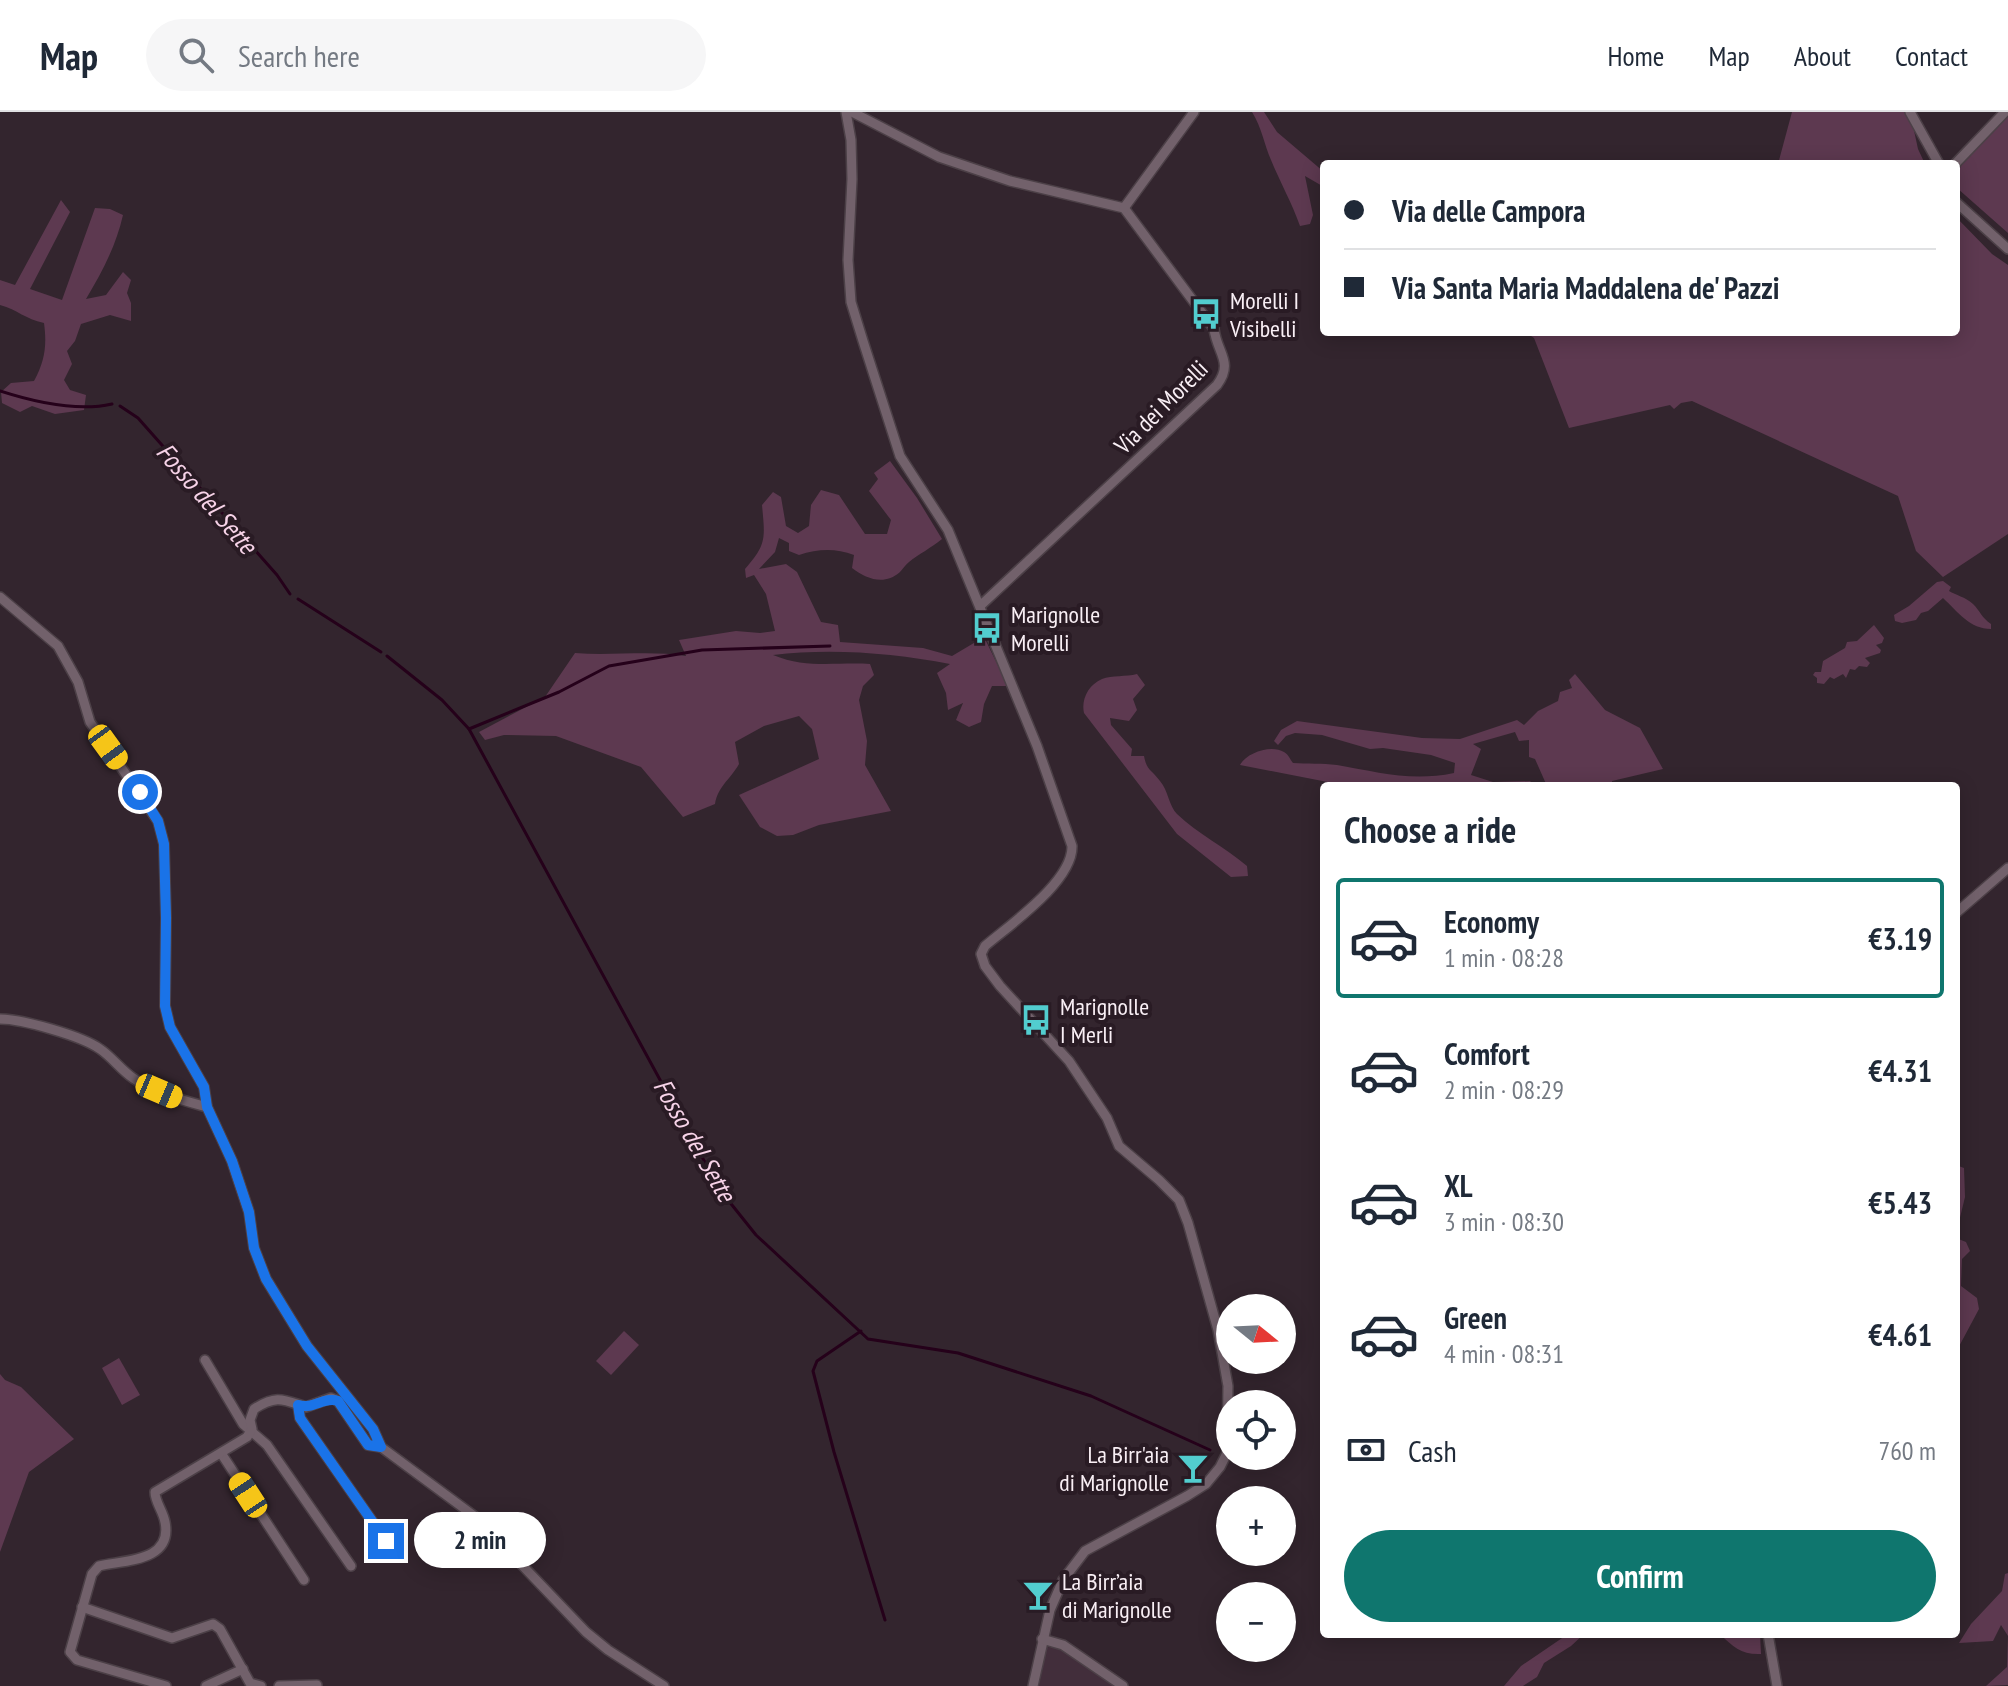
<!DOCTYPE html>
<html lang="en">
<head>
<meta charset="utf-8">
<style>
  :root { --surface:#fff; --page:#f6f6f7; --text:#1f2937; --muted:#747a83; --line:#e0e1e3; --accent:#0f766e }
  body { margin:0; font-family:"PT Sans Narrow",sans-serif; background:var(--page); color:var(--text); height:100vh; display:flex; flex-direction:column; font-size:30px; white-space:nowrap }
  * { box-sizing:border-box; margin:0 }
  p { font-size:26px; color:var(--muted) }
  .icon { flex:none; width:44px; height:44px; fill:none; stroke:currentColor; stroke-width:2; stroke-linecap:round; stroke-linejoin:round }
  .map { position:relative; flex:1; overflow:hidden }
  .panel { position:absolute; left:1320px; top:670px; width:640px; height:856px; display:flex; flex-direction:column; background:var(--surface); border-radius:8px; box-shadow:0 4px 20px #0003 }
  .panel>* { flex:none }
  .hud { position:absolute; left:1320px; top:48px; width:640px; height:176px; border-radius:8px; box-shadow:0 4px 20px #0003; display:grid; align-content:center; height:176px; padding:0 24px; background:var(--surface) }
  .needle { width:52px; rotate:108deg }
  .controls { position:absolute; left:1216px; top:1182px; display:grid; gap:16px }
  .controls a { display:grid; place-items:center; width:80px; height:80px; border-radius:50%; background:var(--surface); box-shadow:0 4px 20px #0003; font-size:40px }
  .end { position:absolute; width:36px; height:36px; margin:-18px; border:10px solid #1a73e8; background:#fff; box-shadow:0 0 0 4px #fff }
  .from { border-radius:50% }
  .bubble { position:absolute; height:56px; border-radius:28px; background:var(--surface); box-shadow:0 4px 20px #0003; font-size:26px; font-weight:800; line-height:56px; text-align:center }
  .car { position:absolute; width:24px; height:48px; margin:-24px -12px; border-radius:10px; box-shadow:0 0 6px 2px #0007; background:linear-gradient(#f5c518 24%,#345 0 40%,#f5c518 0 76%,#345 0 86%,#f5c518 0) }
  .hud b { display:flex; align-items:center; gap:28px; height:76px; font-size:30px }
  .hud b+b { border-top:2px solid var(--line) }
  .hud i { width:20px; height:20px; background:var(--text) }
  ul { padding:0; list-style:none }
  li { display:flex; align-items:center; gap:24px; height:120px; margin:0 16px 12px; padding:0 8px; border:4px solid transparent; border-radius:8px }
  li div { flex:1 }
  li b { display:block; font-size:30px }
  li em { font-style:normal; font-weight:800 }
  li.current { border-color:var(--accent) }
  li>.icon { width:72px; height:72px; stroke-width:1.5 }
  h2 { padding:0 24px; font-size:36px; line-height:96px }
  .pay { display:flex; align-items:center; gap:20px; height:88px; padding:0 24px; font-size:30px }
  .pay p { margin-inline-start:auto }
  .primary-button { display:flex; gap:16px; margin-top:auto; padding:16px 24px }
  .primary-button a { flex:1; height:92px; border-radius:48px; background:var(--accent); color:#fff; font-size:32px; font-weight:800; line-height:92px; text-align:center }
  header { display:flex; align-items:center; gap:48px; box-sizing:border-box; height:112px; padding:0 40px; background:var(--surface); border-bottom:2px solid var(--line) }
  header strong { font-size:38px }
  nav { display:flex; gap:44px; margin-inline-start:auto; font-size:28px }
  .search { width:560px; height:72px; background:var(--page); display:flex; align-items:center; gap:20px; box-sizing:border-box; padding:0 28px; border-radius:44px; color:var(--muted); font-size:30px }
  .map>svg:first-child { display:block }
  .built { fill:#422e3b }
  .green { fill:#5d3950 }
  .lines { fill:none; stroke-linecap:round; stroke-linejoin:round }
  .stream { stroke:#25011a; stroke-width:3 }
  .minor-casing { stroke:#4c4047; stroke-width:12 }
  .minor { stroke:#72616b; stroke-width:9 }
  .route { stroke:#1a73e8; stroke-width:10 }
  .labels { text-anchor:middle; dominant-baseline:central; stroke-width:8; stroke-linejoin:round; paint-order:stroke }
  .poi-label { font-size:24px; fill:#f9eff5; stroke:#291b24; text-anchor:start }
  .street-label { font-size:24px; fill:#f9eff5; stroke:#291b24 }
  .water-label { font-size:26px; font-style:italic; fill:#f7d3e8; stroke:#291b24 }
</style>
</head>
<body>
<header>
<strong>Map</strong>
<div class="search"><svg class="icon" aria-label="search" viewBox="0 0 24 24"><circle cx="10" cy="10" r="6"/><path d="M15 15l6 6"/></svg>Search here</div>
<nav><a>Home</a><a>Map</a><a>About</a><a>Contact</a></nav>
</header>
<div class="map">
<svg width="2008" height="1574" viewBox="0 0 2008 1574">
  <rect width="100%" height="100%" fill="#33252e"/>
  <!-- built -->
  <path class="built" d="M 1047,1535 L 1058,1536 L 1122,1574 L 1039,1574 Z"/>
  <!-- green -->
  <g class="green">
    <path d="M 1252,0 L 1264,0 L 1277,20 L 1324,60 L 1324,75 L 1305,64 L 1313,103 L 1310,112 L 1300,114 C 1292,91 1280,70 1271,48 C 1264,32 1262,16 1252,0 Z"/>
    <path d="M 1792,0 L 1910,0 L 1918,37 L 1925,52 L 1778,52 Z"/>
    <path d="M 2008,0 L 2008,121 L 1957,76 C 1952,49 1990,19 2008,0 Z"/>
    <path d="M 61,88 L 70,100 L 30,177 L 62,188 L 95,96 L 110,97 L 123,103 C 116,134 102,160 86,187 L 106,183 L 123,160 L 131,168 L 127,181 L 131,191 L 131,209 L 110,203 L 81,212 L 75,229 L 67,239 L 72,252 L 64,268 L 70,278 L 86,283 L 84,298 L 55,302 L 32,294 L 20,300 L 2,291 L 1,280 L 11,271 L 34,269 C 45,249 47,233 44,211 C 25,207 18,198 0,193 L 0,168 L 15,173 Z"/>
    <path d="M 1956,105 L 1992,142 L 2008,153 L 2008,422 L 1943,465 L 1916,439 L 1898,384 L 1692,289 L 1681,291 L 1674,297 L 1670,293 L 1569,316 L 1534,226 L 1525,220 L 1956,220 Z"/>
    <path d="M 890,349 L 917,386 L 942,427 C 931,436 919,442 909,450 C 905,453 903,457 900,460 C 884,474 867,467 852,456 L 854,443 C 835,436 818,437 799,443 L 789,439 L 789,431 L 779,426 L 775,440 L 759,457 L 786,452 L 797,460 L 821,510 L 838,513 L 840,530 L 923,536 L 952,544 L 984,525 L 1008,574 L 992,574 L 984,592 L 981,610 L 969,615 L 956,608 L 963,591 L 948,598 L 946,581 L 937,561 L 950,552 C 893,541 831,536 773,543 C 807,557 835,550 870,552 L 874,563 L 863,574 L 859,588 L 867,629 L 865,653 L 891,699 L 819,713 L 793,723 L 777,724 L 760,715 L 739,683 L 819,647 L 812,617 L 799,604 L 764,614 L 735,630 L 739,652 C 730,668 718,674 715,692 L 683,705 L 641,655 L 556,624 L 504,623 L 485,628 L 479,620 L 545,585 L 575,541 C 612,544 650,538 686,544 L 679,528 L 736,519 L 760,521 L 775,519 L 766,482 L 754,463 L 746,466 L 745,457 C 767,432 765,426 762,393 L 773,380 L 781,385 L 786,414 L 798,421 L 809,414 L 811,393 L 821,378 L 839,383 L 865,422 L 887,422 L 891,408 L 869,379 L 878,367 L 874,361 Z"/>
    <path d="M 1943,469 L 1951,475 L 1949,479 C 1956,483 1965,485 1973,492 C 1980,499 1982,506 1991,512 L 1991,517 C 1970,517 1958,500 1943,486 L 1928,499 L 1921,501 L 1916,508 L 1902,511 L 1895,509 L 1894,503 L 1909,494 L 1937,470 Z"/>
    <path d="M 1874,513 L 1884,526 L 1882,531 L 1876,533 L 1881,538 L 1880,541 L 1865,546 L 1870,551 L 1867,555 L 1859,554 L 1855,558 L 1850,557 L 1846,566 L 1843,562 L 1834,567 L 1830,565 L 1824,572 L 1817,571 L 1817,566 L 1813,563 L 1815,560 L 1821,560 L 1823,549 L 1845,536 L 1847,530 L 1857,529 Z"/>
    <path d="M 1137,562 L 1145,573 L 1133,587 L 1137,598 L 1129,609 L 1110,606 L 1111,613 L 1132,637 L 1131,644 L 1144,644 C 1147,659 1151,657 1160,669 C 1168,678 1169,694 1177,702 C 1198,722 1225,735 1247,754 L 1248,764 L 1231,765 L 1177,722 L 1084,601 C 1081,588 1088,573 1102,567 C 1112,563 1126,565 1137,562 Z"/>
    <path d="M 1575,562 L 1605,598 L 1640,616 L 1663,657 L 1612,669 L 1612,674 L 1547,674 L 1535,647 L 1529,645 L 1529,628 L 1519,629 L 1515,620 L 1473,632 L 1481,637 L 1471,663 L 1493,670 L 1530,669 L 1535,674 L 1348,674 L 1240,653 C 1246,641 1271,632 1284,640 C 1288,642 1290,647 1293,651 C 1307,652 1322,651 1337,653 C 1378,660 1411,670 1454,661 L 1455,651 L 1431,643 L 1383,636 L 1370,637 L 1322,623 L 1295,621 L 1286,624 L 1278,633 L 1274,629 L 1281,618 L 1297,609 L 1422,626 L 1460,627 L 1517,608 L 1524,613 L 1538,599 L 1558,589 L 1560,580 L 1572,576 L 1569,568 Z"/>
    <path d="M 1956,1053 L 1964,1056 L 1965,1085 L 1956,1122 Z"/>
    <path d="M 1956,1126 L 1966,1130 L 1970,1139 L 1962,1147 L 1961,1174 L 1977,1186 L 1979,1197 L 1956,1240 Z"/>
    <path d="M 624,1219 L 639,1233 L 611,1263 L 596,1249 Z"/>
    <path d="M 119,1246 L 140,1283 L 122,1293 L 102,1256 Z"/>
    <path d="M 0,1262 L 5,1268 L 21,1275 L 74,1327 L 29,1360 L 0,1440 Z"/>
    <path d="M 2008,1461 L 2008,1573 L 1986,1574 L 2007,1555 L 2008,1524 L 2001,1513 L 1993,1529 L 1959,1531 L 1971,1512 L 2002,1479 L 2005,1462 Z"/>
    <path d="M 1568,1522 L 1584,1522 L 1571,1534 L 1544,1551 L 1537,1565 L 1523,1574 L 1504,1574 L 1521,1554 Z"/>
    <path d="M 1720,1522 L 1760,1522 L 1761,1542 C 1742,1543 1733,1535 1720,1522 Z"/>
  </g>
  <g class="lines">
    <!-- stream -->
    <g class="stream">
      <path d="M 0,279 C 34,290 77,300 112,292"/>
      <path d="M 120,294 L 138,306 L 277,463 L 290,482"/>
      <path d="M 298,487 L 381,540"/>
      <path d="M 387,544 L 442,588 L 469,617 L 720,1078 L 756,1123 L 868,1227 L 958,1241 L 1091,1284 L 1210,1338"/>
      <path d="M 469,617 L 559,580 L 609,554 L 702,538 L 830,534"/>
      <path d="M 861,1219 L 817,1249 L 813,1259 L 834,1340 L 885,1508"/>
    </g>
    <defs>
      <g id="minor">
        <path d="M 846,0 L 851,28 L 852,67 L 848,148 L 851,190 L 863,229 L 900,344 L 948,418 L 1037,634 L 1072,734 C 1073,769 1011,812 985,834 L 981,842 L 985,854 L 1000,874 L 1069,949 L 1107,1006 L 1119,1034 L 1159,1068 L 1179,1088 L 1188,1111 L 1218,1218 L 1228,1274 L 1227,1341 L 1220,1355 L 1206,1372 L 1187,1384 L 1085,1439 L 1063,1468 L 1050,1498 L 1033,1574"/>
        <path d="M 852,0 L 939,45 L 1010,69 L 1124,96 L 1214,217 C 1217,241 1234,250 1217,273 L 980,494"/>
        <path d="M 1910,0 L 1939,52"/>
        <path d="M 1955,52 L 2005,0"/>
        <path d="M 1956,90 L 2008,137"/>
        <path d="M 1124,96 L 1194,0"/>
        <path d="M 0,485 L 58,534 L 78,570 L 90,610 L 158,709 L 164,732 L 166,806 L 165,894 L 170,915 L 204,975 L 207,995 L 232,1049 L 249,1100 L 254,1136 L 266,1167 L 307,1234 L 373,1317 L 381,1335 L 477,1406 L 586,1520 L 608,1538 L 664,1574"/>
        <path d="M 1956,801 L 2008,756"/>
        <path d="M 0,907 C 22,907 82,924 100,937 C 112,945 121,958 133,966 C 154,981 182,988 207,995"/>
        <path d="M 205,1248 L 243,1312 L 267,1333 L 351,1454"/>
        <path d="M 298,1293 L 300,1306 L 386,1429"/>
        <path d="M 221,1341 L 304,1468"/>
        <path d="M 82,1495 L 172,1526 L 213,1512 L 220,1517 L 250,1571 L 261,1574"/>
        <path d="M 1768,1522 L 1777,1574"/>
        <path d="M 1042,1527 L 1063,1533 L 1123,1574"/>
        <path d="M 166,1574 L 77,1548 L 70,1540 L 92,1462 L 99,1454 C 124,1448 173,1450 165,1410 C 163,1399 155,1390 155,1380 L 247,1325 L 252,1317 L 250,1308 L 254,1297 C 277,1282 284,1288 306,1295 L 331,1286 L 338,1289 L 368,1333 L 381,1335"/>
        <path d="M 206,1574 L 243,1557"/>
        <path d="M 279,1574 L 317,1573"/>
      </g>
    </defs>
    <!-- minor casing -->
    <use href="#minor" class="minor-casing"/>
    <!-- minor -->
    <use href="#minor" class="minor"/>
  </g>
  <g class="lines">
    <!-- route -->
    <path class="route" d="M 140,680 L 158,709 L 164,732 L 166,806 L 165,894 L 170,915 L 204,975 L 207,995 L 232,1049 L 249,1100 L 254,1136 L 266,1167 L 307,1234 L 373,1317 L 381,1335 L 368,1333 L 338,1289 C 324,1284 313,1298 298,1293 L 300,1306 L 386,1429"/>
  </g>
  <!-- icons -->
  <defs>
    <symbol id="bus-bare" viewBox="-9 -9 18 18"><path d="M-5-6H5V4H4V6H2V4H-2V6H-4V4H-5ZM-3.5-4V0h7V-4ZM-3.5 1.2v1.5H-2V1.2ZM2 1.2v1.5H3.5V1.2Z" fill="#52cdcf" stroke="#291b24" stroke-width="2.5" paint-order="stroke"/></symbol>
    <symbol id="bar-bare" viewBox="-9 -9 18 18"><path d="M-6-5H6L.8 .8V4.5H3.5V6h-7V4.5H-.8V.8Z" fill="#52cdcf" stroke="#291b24" stroke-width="2.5" paint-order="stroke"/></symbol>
  </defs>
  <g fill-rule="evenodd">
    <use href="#bus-bare" x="1184" y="180" width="44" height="44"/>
    <use href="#bus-bare" x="965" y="494" width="44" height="44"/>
    <use href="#bus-bare" x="1014" y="886" width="44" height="44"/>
    <use href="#bar-bare" x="1171" y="1334" width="44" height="44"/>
    <use href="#bar-bare" x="1016" y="1461" width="44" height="44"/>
  </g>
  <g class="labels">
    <!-- poi labels -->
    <g class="poi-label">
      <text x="1230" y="188">Morelli I<tspan x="1230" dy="28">Visibelli</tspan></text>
      <text x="1011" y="502">Marignolle<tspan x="1011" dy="28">Morelli</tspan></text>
      <text x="1060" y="894">Marignolle<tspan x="1060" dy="28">I Merli</tspan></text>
      <text x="1169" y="1342" text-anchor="end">La Birr'aia<tspan x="1169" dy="28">di Marignolle</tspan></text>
      <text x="1062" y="1469">La Birr’aia<tspan x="1062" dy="28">di Marignolle</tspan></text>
    </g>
    <!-- street labels -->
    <g class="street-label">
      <text transform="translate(1161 295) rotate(-45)">Via dei Morelli</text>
    </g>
    <!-- water labels -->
    <g class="water-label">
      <text transform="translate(207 386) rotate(49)">Fosso del Sette</text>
      <text transform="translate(695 1028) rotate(60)">Fosso del Sette</text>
    </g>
  </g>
</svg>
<div class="controls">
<a><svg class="needle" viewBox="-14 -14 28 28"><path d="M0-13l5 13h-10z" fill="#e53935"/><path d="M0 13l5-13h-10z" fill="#747a83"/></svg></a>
<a><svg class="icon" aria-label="locate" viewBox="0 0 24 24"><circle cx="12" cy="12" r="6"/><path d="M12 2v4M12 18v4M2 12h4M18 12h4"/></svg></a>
<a>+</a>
<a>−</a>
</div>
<i class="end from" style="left:140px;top:680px"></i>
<i class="end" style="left:386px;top:1429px"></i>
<div class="bubble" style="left:414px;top:1400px;width:132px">2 min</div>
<i class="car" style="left:108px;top:635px;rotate:144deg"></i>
<i class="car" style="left:159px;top:979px;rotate:113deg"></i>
<i class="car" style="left:248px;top:1383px;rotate:327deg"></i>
<div class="hud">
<b><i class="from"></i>Via delle Campora</b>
<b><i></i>Via Santa Maria Maddalena de' Pazzi</b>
</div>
<section class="panel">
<h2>Choose a ride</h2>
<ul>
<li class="current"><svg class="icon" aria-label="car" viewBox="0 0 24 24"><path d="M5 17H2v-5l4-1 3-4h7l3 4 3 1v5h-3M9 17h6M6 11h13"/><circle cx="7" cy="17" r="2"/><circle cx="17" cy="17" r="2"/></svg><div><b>Economy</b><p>1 min · 08:28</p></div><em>€3.19</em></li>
<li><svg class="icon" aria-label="car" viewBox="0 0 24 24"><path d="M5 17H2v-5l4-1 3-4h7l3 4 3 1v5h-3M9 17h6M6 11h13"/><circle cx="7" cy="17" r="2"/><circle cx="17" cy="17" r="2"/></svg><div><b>Comfort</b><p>2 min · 08:29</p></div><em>€4.31</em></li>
<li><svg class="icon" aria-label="car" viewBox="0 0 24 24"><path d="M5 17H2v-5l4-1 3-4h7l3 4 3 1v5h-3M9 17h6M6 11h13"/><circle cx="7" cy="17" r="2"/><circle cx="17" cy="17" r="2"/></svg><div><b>XL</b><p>3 min · 08:30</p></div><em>€5.43</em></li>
<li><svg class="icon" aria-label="car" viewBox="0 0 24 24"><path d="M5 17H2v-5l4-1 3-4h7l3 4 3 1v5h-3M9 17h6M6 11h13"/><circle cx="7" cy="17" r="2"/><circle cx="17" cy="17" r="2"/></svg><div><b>Green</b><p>4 min · 08:31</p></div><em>€4.61</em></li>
</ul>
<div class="pay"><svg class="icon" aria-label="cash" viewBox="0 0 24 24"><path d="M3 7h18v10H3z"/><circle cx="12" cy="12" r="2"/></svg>Cash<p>760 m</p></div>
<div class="primary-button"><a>Confirm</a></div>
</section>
</div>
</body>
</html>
